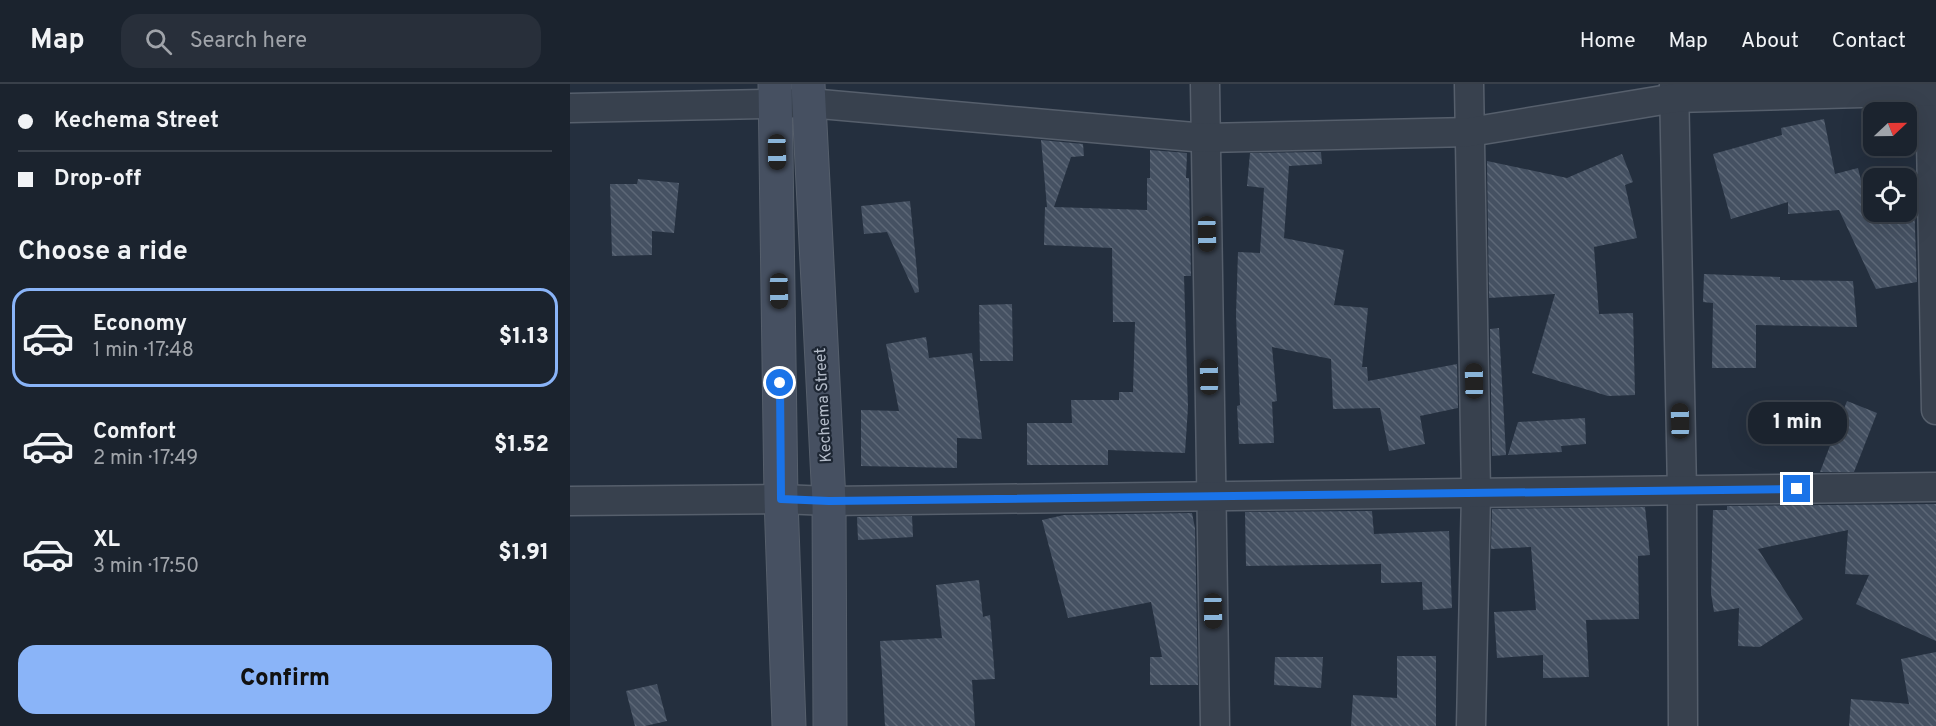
<!DOCTYPE html>
<html lang="en">
<head>
<meta charset="utf-8">
<style>
  :root { --surface:#1b232e; --page:#282f3a; --text:#f1f3f6; --muted:#a0a4aa; --line:#39404a; --accent:#8ab4f8 }
  body { margin:0; font-family:Overpass,sans-serif; background:var(--page); color:var(--text); height:100vh; display:flex; flex-direction:column; font-size:22px; white-space:nowrap }
  * { box-sizing:border-box; margin:0 }
  p { font-size:20px; color:var(--muted) }
  .icon { flex:none; width:33px; height:33px; fill:none; stroke:currentColor; stroke-width:2; stroke-linecap:round; stroke-linejoin:round }
  .map { position:relative; flex:1; overflow:hidden }
  .drawer { display:flex; flex-direction:column; background:var(--surface); width:570px }
  .drawer>* { flex:none }
  .top-card { display:grid; align-content:center; height:132px; padding:0 18px; background:var(--surface) }
  .needle { width:39px; rotate:68deg }
  .fabs { position:absolute; left:1293px; top:18px; display:grid; gap:12px }
  .fabs a { display:grid; place-items:center; width:54px; height:54px; border-radius:12px; background:var(--surface); box-shadow:0 6px 24px #0002,0 0 0 2px var(--line); font-size:30px }
  .end { position:absolute; width:27px; height:27px; margin:-14px; border:8px solid #1a73e8; background:#fff; box-shadow:0 0 0 3px #fff }
  .from { border-radius:50% }
  .bubble { position:absolute; height:42px; border-radius:18px; background:var(--surface); box-shadow:0 6px 24px #0002,0 0 0 2px var(--line); font-size:20px; font-weight:800; line-height:42px; text-align:center }
  .car { position:absolute; width:18px; height:36px; margin:-18px -9px; border-radius:8px; box-shadow:0 0 4px 2px #0007; background:linear-gradient(#222 24%,#8ab4d8 0 40%,#222 0 76%,#8ab4d8 0 86%,#222 0) }
  .top-card b { display:flex; align-items:center; gap:21px; height:57px; font-size:22px }
  .top-card b+b { border-top:2px solid var(--line) }
  .top-card i { width:15px; height:15px; background:var(--text) }
  ul { padding:0; list-style:none }
  li { display:flex; align-items:center; gap:18px; height:99px; margin:0 12px 9px; padding:0 6px; border:3px solid transparent; border-radius:18px }
  li div { flex:1 }
  li b { display:block; font-size:22px }
  li em { font-style:normal; font-weight:800 }
  li.on { border-color:var(--accent) }
  li>.icon { width:54px; height:54px; stroke-width:1.5 }
  h2 { padding:0 18px; font-size:27px; line-height:72px }
  .primary-button { display:flex; gap:12px; margin-top:auto; padding:12px 18px }
  .primary-button a { flex:1; height:69px; border-radius:18px; background:var(--accent); color:#111; font-size:24px; font-weight:800; line-height:69px; text-align:center }
  header { display:flex; align-items:center; gap:36px; box-sizing:border-box; height:84px; padding:0 30px; background:var(--surface); border-bottom:2px solid var(--line) }
  header strong { font-size:28px }
  nav { display:flex; gap:33px; margin-inline-start:auto; font-size:21px }
  .search { width:420px; height:54px; background:var(--page); display:flex; align-items:center; gap:15px; box-sizing:border-box; padding:0 21px; border-radius:18px; color:var(--muted); font-size:22px }
  main { display:flex; flex:1; min-height:0 }
  .map>svg:first-child { display:block }
  .building { fill:url(#building-back-hatch) }
  .lines { fill:none; stroke-linecap:round; stroke-linejoin:round }
  .street-casing { stroke:#565f6c; stroke-width:31 }
  .secondary-casing { stroke:#565f6c; stroke-width:35 }
  .street { stroke:#38414e; stroke-width:28 }
  .secondary { stroke:#465061; stroke-width:33 }
  .route { stroke:#1a73e8; stroke-width:8 }
  .labels { text-anchor:middle; dominant-baseline:central; stroke-width:4.5; stroke-linejoin:round; paint-order:stroke }
  .street-label { font-size:16px; fill:#b4bcc9; stroke:#1d2633 }
</style>
</head>
<body>
<header>
<strong>Map</strong>
<div class="search"><svg class="icon" aria-label="search" viewBox="0 0 24 24"><circle cx="10" cy="10" r="6"/><path d="M15 15l6 6"/></svg>Search here</div>
<nav><a>Home</a><a>Map</a><a>About</a><a>Contact</a></nav>
</header>
<main>
<section class="drawer">
<div class="top-card">
<b><i class="from"></i>Kechema Street</b>
<b><i></i>Drop-off</b>
</div>
<h2>Choose a ride</h2>
<ul>
<li class="on"><svg class="icon" aria-label="car" viewBox="0 0 24 24"><path d="M5 17H2v-5l4-1 3-4h7l3 4 3 1v5h-3M9 17h6M6 11h13"/><circle cx="7" cy="17" r="2"/><circle cx="17" cy="17" r="2"/></svg><div><b>Economy</b><p>1 min · 17:48</p></div><em>$1.13</em></li>
<li><svg class="icon" aria-label="car" viewBox="0 0 24 24"><path d="M5 17H2v-5l4-1 3-4h7l3 4 3 1v5h-3M9 17h6M6 11h13"/><circle cx="7" cy="17" r="2"/><circle cx="17" cy="17" r="2"/></svg><div><b>Comfort</b><p>2 min · 17:49</p></div><em>$1.52</em></li>
<li><svg class="icon" aria-label="car" viewBox="0 0 24 24"><path d="M5 17H2v-5l4-1 3-4h7l3 4 3 1v5h-3M9 17h6M6 11h13"/><circle cx="7" cy="17" r="2"/><circle cx="17" cy="17" r="2"/></svg><div><b>XL</b><p>3 min · 17:50</p></div><em>$1.91</em></li>
</ul>
<div class="primary-button"><a>Confirm</a></div>
</section>
<div class="map">
<svg width="1366" height="642" viewBox="0 0 1366 642">
  <defs>
    <pattern id="building-back-hatch" width="6" height="6" patternUnits="userSpaceOnUse" patternTransform="scale(1.5)"><rect width="6" height="6" fill="#455162"/><path d="M-1 5l2 2M0 0l6 6M5-1l2 2" fill="none" stroke="#5d6877"/></pattern>
  </defs>
  <rect width="100%" height="100%" fill="#242f3e"/>
  <!-- building -->
  <g class="building">
    <path d="M 1254,35 L 1265,90 L 1288,84 L 1297,121 L 1302,118 L 1304,128 L 1336,128 L 1336,120 L 1344,118 L 1347,198 L 1306,205 L 1269,126 L 1218,130 L 1218,118 L 1161,135 L 1143,70 L 1212,51 L 1211,44 Z"/>
    <path d="M 471,56 L 513,60 L 514,72 L 501,73 L 484,123 L 577,126 L 577,94 L 580,94 L 580,66 L 617,69 L 616,94 L 619,94 L 621,192 L 614,192 L 618,323 L 615,369 L 538,366 L 538,381 L 457,381 L 457,339 L 502,339 L 501,316 L 549,316 L 549,308 L 563,308 L 565,238 L 543,238 L 542,164 L 474,161 L 475,123 L 477,123 Z"/>
    <path d="M 751,68 L 752,80 L 719,82 L 714,154 L 774,166 L 764,221 L 798,224 L 792,283 L 797,283 L 798,297 L 887,280 L 888,324 L 850,332 L 855,360 L 819,367 L 810,324 L 763,325 L 761,275 L 702,263 L 707,317 L 702,318 L 704,359 L 669,360 L 667,322 L 670,321 L 666,231 L 668,168 L 690,169 L 694,104 L 677,102 L 680,69 Z"/>
    <path d="M 1052,70 L 1063,98 L 1055,101 L 1067,154 L 1024,163 L 1029,230 L 1063,229 L 1065,311 L 1038,312 L 962,289 L 985,210 L 919,214 L 917,77 L 997,94 Z"/>
    <path d="M 68,95 L 109,99 L 104,149 L 82,147 L 82,171 L 42,172 L 40,100 L 67,100 Z"/>
    <path d="M 340,117 L 349,208 L 345,209 L 317,148 L 294,150 L 291,122 Z"/>
    <path d="M 1134,190 L 1210,193 L 1210,196 L 1283,197 L 1287,243 L 1186,241 L 1186,284 L 1142,284 L 1143,219 L 1133,218 Z"/>
    <path d="M 442,220 L 443,277 L 410,277 L 409,221 Z"/>
    <path d="M 929,244 L 936,371 L 922,372 L 920,245 Z"/>
    <path d="M 356,253 L 359,274 L 402,269 L 412,355 L 387,354 L 387,384 L 291,382 L 291,326 L 329,327 L 316,260 Z"/>
    <path d="M 1277,317 L 1307,329 L 1284,388 L 1250,388 Z"/>
    <path d="M 1015,334 L 1016,360 L 991,362 L 992,368 L 938,371 L 948,338 Z"/>
    <path d="M 1366,420 L 1366,557 L 1286,520 L 1299,491 L 1275,490 L 1278,446 L 1188,465 L 1233,535 L 1190,563 L 1168,562 L 1169,524 L 1144,528 L 1141,509 L 1143,426 L 1157,426 L 1157,422 Z"/>
    <path d="M 1075,423 L 1080,471 L 1068,472 L 1069,535 L 1016,536 L 1019,593 L 973,594 L 973,571 L 927,574 L 924,528 L 966,526 L 961,463 L 921,465 L 922,425 Z"/>
    <path d="M 802,427 L 804,450 L 879,447 L 882,524 L 853,526 L 852,498 L 811,499 L 811,480 L 676,482 L 675,428 Z"/>
    <path d="M 622,429 L 625,444 L 628,601 L 580,601 L 580,573 L 592,573 L 581,518 L 498,534 L 472,436 L 494,431 Z"/>
    <path d="M 342,432 L 343,453 L 288,456 L 287,433 Z"/>
    <path d="M 409,496 L 413,533 L 420,531 L 425,595 L 402,596 L 405,642 L 315,642 L 310,557 L 372,554 L 366,501 Z"/>
    <path d="M 1366,568 L 1366,642 L 1279,642 L 1281,615 L 1339,620 L 1331,575 Z"/>
    <path d="M 827,572 L 866,572 L 866,642 L 781,642 L 783,611 L 827,614 Z"/>
    <path d="M 705,573 L 753,573 L 751,604 L 704,601 Z"/>
    <path d="M 87,600 L 97,637 L 75,642 L 65,642 L 56,607 Z"/>
  </g>
  <g class="lines">
    <defs>
      <g id="street">
        <path d="M 635,0 L 645,642"/>
        <path d="M 899,0 L 906,409 L 901,642"/>
        <path d="M 1104,0 L 1112,407 L 1113,642"/>
        <path d="M 1360,0 L 1366,326"/>
        <path d="M 0,24 L 239,19 L 635,54 L 900,48 L 1105,14 L 1366,7"/>
        <path d="M 0,417 L 211,415 L 259,417 L 1366,403"/>
      </g>
      <g id="secondary">
        <path d="M 205,0 L 211,415 L 219,642"/>
        <path d="M 238,0 L 259,417 L 260,642"/>
      </g>
    </defs>
    <!-- street casing -->
    <use href="#street" class="street-casing"/>
    <!-- secondary casing -->
    <use href="#secondary" class="secondary-casing"/>
    <!-- street -->
    <use href="#street" class="street"/>
    <!-- secondary -->
    <use href="#secondary" class="secondary"/>
  </g>
  <g class="lines">
    <!-- route -->
    <path class="route" d="M 210,299 L 211,415 L 259,417 L 1227,405"/>
  </g>
  <g class="labels">
    <!-- street labels -->
    <g class="street-label">
      <text transform="translate(254 321) rotate(-93)">Kechema Street</text>
    </g>
  </g>
</svg>
<div class="fabs">
<a><svg class="needle" viewBox="-14 -14 28 28"><path d="M0-13l5 13h-10z" fill="#e53935"/><path d="M0 13l5-13h-10z" fill="#a0a4aa"/></svg></a>
<a><svg class="icon" aria-label="locate" viewBox="0 0 24 24"><circle cx="12" cy="12" r="6"/><path d="M12 2v4M12 18v4M2 12h4M18 12h4"/></svg></a>
</div>
<i class="end from" style="left:210px;top:299px"></i>
<i class="end" style="left:1227px;top:405px"></i>
<div class="bubble" style="left:1178px;top:318px;width:99px">1 min</div>
<i class="car" style="left:207px;top:68px;rotate:179deg"></i>
<i class="car" style="left:637px;top:150px;rotate:179deg"></i>
<i class="car" style="left:209px;top:207px;rotate:179deg"></i>
<i class="car" style="left:639px;top:293px;rotate:359deg"></i>
<i class="car" style="left:904px;top:297px;rotate:359deg"></i>
<i class="car" style="left:1110px;top:337px;rotate:359deg"></i>
<i class="car" style="left:643px;top:527px;rotate:179deg"></i>
</div>
</main>
</body>
</html>
